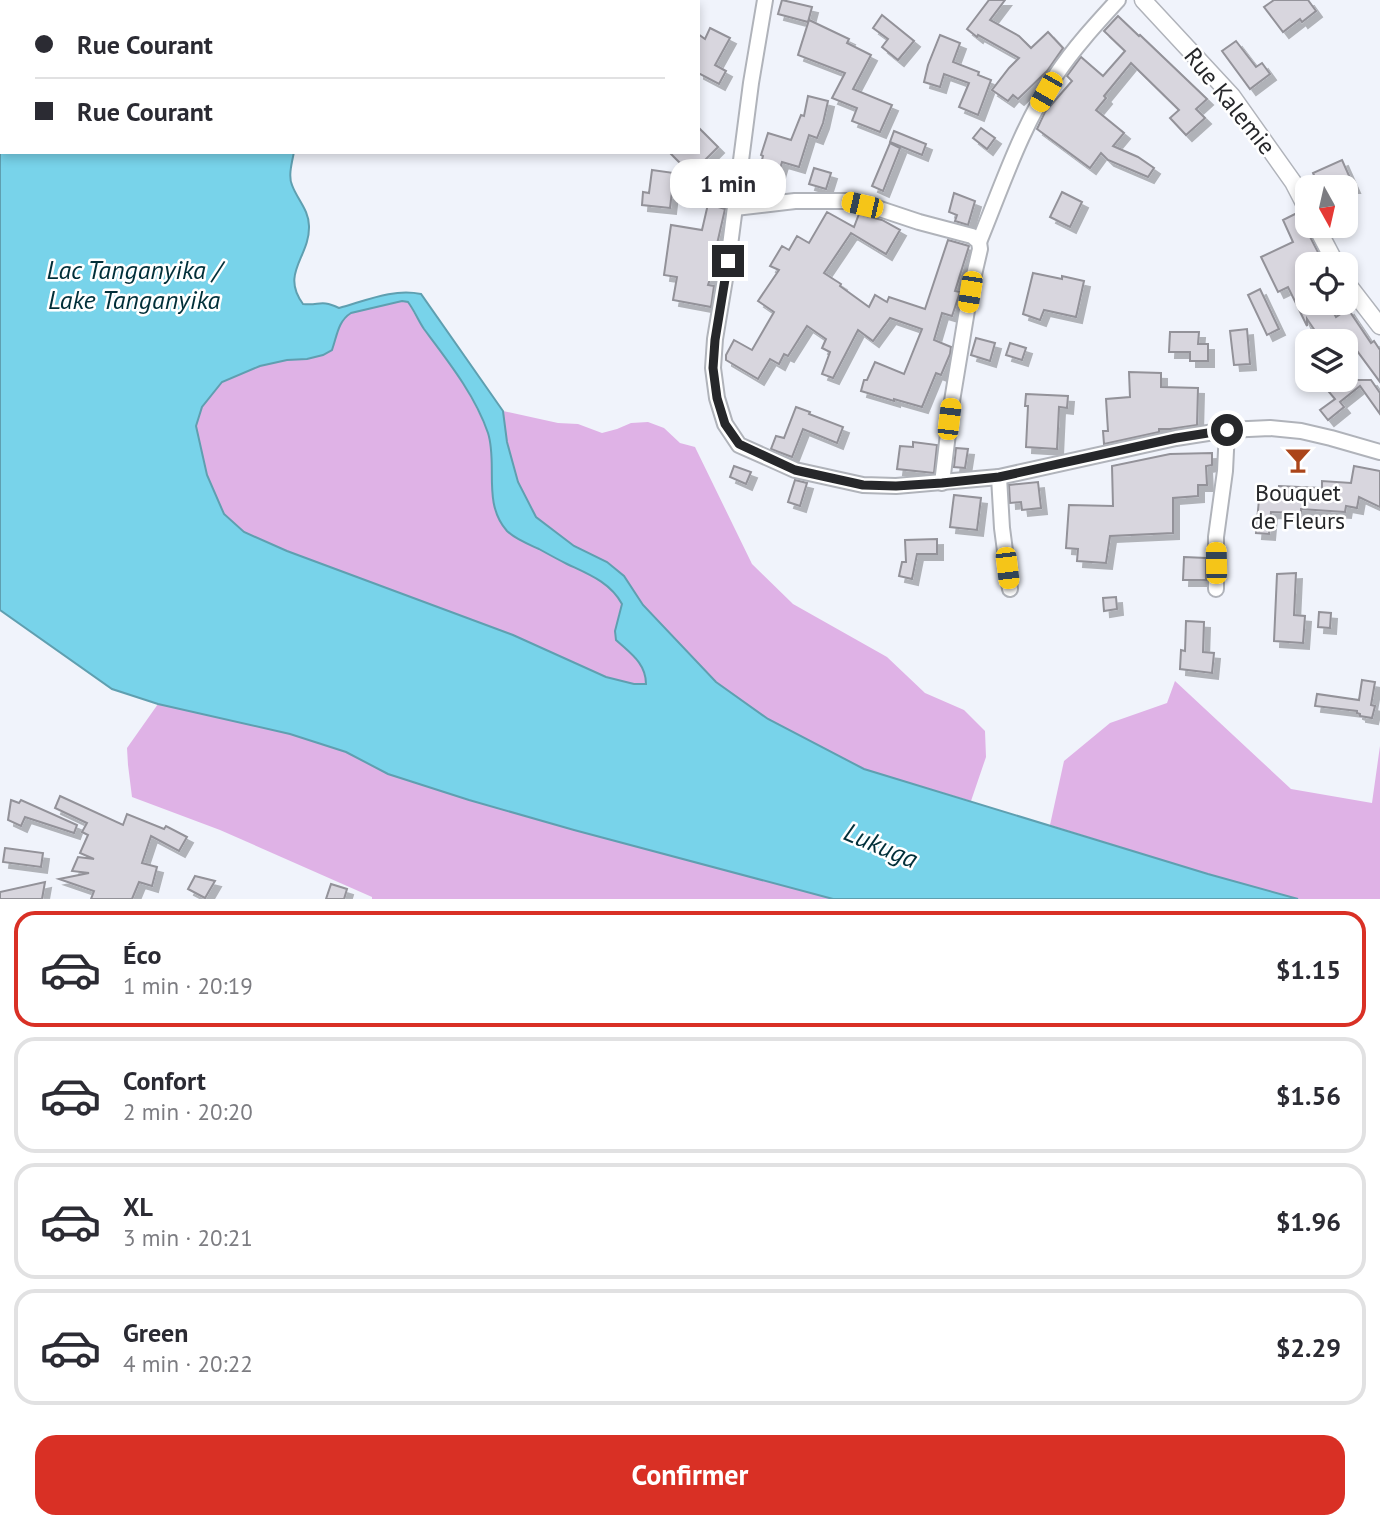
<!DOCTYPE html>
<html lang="fr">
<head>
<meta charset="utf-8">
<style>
  :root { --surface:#fff; --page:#f7f7f7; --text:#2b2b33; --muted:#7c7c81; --line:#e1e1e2; --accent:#d93025 }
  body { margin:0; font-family:"PT Sans",sans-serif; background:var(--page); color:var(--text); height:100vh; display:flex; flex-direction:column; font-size:26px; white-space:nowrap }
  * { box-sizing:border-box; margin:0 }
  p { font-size:23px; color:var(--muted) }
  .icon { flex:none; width:38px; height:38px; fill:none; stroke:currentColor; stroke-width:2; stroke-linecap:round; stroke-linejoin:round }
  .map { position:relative; height:899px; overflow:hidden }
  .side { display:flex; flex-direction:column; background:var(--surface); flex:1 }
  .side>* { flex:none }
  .banner { position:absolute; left:0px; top:0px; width:700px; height:154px; box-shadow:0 4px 10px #0003; display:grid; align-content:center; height:154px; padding:0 35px; background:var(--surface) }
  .needle { width:46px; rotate:172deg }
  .fabs { position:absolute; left:1295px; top:175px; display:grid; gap:14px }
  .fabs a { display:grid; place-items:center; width:63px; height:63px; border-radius:14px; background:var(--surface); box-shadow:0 4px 10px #0003; font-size:35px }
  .end { position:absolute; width:32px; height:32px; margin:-16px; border:9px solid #26272a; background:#fff; box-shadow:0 0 0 4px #fff }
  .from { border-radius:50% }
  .bubble { position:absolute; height:49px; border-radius:21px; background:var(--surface); box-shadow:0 4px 10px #0003; font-size:23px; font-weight:600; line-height:49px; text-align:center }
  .car { position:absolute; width:21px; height:42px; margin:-21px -10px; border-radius:9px; box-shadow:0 0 5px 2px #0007; background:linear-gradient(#f5c518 24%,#345 0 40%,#f5c518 0 76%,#345 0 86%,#f5c518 0) }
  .banner b { display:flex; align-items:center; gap:24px; height:66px; font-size:26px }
  .banner b+b { border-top:2px solid var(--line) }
  .banner i { width:18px; height:18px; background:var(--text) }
  ul { padding:12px 0 0; list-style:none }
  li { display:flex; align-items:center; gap:21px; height:116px; margin:0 14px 10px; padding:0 21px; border:4px solid var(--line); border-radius:21px }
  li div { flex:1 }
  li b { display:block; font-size:26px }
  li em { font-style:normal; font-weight:600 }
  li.on { border-color:var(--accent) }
  li>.icon { width:63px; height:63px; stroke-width:1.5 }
  .action { display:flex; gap:14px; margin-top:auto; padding:14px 35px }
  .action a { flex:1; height:80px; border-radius:21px; background:var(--accent); color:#fff; font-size:28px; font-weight:600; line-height:80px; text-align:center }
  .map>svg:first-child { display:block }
  .green { fill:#dfb2e6 }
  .water { fill:#78d3ea; stroke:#5f9fb0; stroke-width:2; fill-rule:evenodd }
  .building { fill:#d8d6de; stroke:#939299; stroke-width:2; filter:url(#shadow) }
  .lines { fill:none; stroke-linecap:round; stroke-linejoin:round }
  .minor-casing { stroke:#b0b3ba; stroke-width:18 }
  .tertiary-casing { stroke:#b0b3ba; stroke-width:19 }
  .minor { stroke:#fff; stroke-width:14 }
  .tertiary { stroke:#fff; stroke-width:16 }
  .route { stroke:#26272a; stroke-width:9 }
  .labels { text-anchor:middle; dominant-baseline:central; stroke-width:5; stroke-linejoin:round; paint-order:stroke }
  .street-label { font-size:24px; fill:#26272a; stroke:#fff }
  .poi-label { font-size:24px; fill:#26272a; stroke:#fff }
  .water-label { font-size:26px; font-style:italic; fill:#012f39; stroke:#fff }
</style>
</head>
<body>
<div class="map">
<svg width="1380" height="899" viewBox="0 0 1380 899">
  <defs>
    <filter id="shadow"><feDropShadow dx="6" dy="6" stdDeviation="0" flood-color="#0004"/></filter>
  </defs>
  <rect width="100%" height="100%" fill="#f0f3fb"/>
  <!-- green -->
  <g class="green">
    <path d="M 402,301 L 408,302 L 416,317 L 439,347 L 465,387 L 478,411 L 489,435 L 509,533 L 602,581 L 618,597 L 622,604 L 618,617 L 623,647 C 636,656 646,668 646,684 L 634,684 L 606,677 L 513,635 L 287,551 L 244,532 L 224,514 L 207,475 L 196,426 L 202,407 L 222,382 L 260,366 L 287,360 L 307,359 L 338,333 L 340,323 L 345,317 L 351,313 Z"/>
    <path d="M 503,411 L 558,423 L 578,424 L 602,433 L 617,429 L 631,423 L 648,422 L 664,428 L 680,443 L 695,447 L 752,564 L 793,604 L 887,657 L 925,693 L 964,710 L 985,731 L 986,757 L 971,801 L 864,769 L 768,719 L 716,682 L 643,605 L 624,576 L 607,562 L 574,546 L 536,517 L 518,482 L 507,442 Z"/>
    <path d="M 1175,681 L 1291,789 L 1372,803 L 1380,746 L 1380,899 L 1298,899 L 1208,874 L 1050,825 L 1064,761 L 1110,723 L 1167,703 Z"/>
    <path d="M 158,704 L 290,734 L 346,752 L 388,774 L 469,800 L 574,830 L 833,899 L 372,899 L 372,897 L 220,830 L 132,797 L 128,765 L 127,748 Z"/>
  </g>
  <!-- water -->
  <path class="water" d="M 0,0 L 265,0 L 265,2 L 2,2 L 2,152 L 294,152 C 292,162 288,176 292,185 C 297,199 309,210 309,226 C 310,257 280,273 303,304 C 320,306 320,299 339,308 C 365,301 393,288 421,294 L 503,411 L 507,442 L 518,482 L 536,517 L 574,546 L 607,562 L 624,576 L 643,605 L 716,682 L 768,719 L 864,769 L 1208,874 L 1298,899 L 833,899 L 574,830 L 469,800 L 388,774 L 346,752 L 290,734 L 158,704 L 112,689 L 0,610 ZM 402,301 L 408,302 C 414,310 418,320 424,329 C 448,361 475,395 488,433 C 498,464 482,503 507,531 C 515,539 528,544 539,549 C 548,554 557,559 567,564 C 588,574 610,582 622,604 L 615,631 L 616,640 C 630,653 646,663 646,684 L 634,684 L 606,677 L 513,635 L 287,551 L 244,532 L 224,514 L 207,475 L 196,426 L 202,407 L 222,382 L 260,366 L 287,360 L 307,359 L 323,355 L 332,350 C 337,336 338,321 351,313 Z"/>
  <!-- building -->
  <g class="building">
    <path d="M 782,0 L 812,7 L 808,22 L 778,14 Z"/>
    <path d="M 989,0 L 1005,0 L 990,20 L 1019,36 L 1031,48 L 1048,32 L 1063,48 L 1047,71 L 1018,99 L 1013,95 L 1008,101 L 992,90 L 1009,68 L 1019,58 L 978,35 L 977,37 L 967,29 Z"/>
    <path d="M 1274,0 L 1308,0 L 1316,11 L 1302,22 L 1300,19 L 1283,32 L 1264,7 Z"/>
    <path d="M 882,15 L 914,41 L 898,60 L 882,47 L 888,39 L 873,28 Z"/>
    <path d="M 1118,16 L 1139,36 L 1140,35 L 1207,99 L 1196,109 L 1205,118 L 1186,135 L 1170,118 L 1179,110 L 1131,63 L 1104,96 L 1106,98 L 1096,110 L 1124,133 L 1113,146 L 1138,157 L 1154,168 L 1148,177 L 1108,160 L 1101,153 L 1090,168 L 1037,129 L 1045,112 L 1072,81 L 1067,76 L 1081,57 L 1103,76 L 1125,51 L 1104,31 Z"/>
    <path d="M 809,20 L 849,39 L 847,43 L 871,55 L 853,89 L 892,105 L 880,132 L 852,121 L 857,108 L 832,98 L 845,73 L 798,55 Z"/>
    <path d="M 710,28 L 730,38 L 715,65 L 726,71 L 719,84 L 698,73 L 698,34 L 705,39 Z"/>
    <path d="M 940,35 L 960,43 L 953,62 L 979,72 L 978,75 L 991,80 L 978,115 L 959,107 L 969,83 L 944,74 L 940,87 L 924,82 L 928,65 Z"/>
    <path d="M 1236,41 L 1256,67 L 1262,63 L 1270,74 L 1250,89 L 1222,51 Z"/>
    <path d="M 808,96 L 828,101 L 823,123 L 817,138 L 809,135 L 799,167 L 782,162 L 779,172 L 760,167 L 763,156 L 761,155 L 768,133 L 791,140 L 801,115 L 804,116 Z"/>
    <path d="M 698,127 L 718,147 L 691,174 L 669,152 L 698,152 Z"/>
    <path d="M 981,128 L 995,138 L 987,149 L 973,138 Z"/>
    <path d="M 894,131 L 926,144 L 922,155 L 890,142 Z"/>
    <path d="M 890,143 L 900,148 L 883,191 L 872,186 Z"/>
    <path d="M 1342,160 L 1354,187 L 1319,187 L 1313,173 Z"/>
    <path d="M 814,168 L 831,173 L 826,189 L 809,184 Z"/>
    <path d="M 652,170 L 674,173 L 670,208 L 642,205 L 643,192 L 649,193 Z"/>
    <path d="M 1062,192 L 1082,202 L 1070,227 L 1050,217 Z"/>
    <path d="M 954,193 L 975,201 L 968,225 L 955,221 L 957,215 L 949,212 Z"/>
    <path d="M 708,204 L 725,209 L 717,244 L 720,245 L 720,249 L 708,285 L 714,286 L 711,307 L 673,300 L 677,277 L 664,275 L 671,225 L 702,230 Z"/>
    <path d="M 827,212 L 854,227 L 859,214 L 882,220 L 900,230 L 886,254 L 851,233 L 824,273 L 841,284 L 840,286 L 869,307 L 875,295 L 887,302 L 889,297 L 925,309 L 948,240 L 969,246 L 955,291 L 960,292 L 952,316 L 942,313 L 934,340 L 951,347 L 950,354 L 941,375 L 936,373 L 922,407 L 894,399 L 894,401 L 861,391 L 864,380 L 867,380 L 875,362 L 904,374 L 922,329 L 890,318 L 873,341 L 858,330 L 833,378 L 822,374 L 830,352 L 822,348 L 826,339 L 807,326 L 788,356 L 784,354 L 779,364 L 770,359 L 758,379 L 726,360 L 726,355 L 734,340 L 752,350 L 774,312 L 758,301 L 779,270 L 770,266 L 782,246 L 789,250 L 797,236 L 809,243 Z"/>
    <path d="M 1297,213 L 1304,219 L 1307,231 L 1324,264 L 1307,264 L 1307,303 L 1331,303 L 1329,304 L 1336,317 L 1348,309 L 1371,343 L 1374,341 L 1380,350 L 1380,382 L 1346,336 L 1339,341 L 1322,341 L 1307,319 L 1307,326 L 1288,287 L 1278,292 L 1261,257 L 1293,242 L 1283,220 Z"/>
    <path d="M 1033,273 L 1062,279 L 1062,276 L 1084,281 L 1076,317 L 1044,310 L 1040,320 L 1023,314 Z"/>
    <path d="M 1260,289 L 1279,329 L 1267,335 L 1248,295 Z"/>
    <path d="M 1247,329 L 1250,364 L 1234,365 L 1230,331 Z"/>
    <path d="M 1170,332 L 1199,332 L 1198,344 L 1208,344 L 1208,361 L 1190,361 L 1190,352 L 1169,352 Z"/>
    <path d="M 976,338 L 995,343 L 990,361 L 971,355 Z"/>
    <path d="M 1010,343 L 1026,348 L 1022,360 L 1006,355 Z"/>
    <path d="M 1129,372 L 1161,373 L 1161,387 L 1198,388 L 1197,425 L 1170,429 L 1159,429 L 1159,432 L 1104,444 L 1103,431 L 1108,431 L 1106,399 L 1130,397 Z"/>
    <path d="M 1319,380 L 1371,380 L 1380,393 L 1380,414 L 1360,386 L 1340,402 L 1344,407 L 1328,420 L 1320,410 L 1335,399 Z"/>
    <path d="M 1026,394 L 1068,396 L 1067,408 L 1059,407 L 1057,449 L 1026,447 L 1028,406 L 1025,406 Z"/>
    <path d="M 796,407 L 810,412 L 809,414 L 843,427 L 837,443 L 803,429 L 792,457 L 771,449 L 776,436 L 784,438 Z"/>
    <path d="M 913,442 L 937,445 L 934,473 L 897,469 L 900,446 L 913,447 Z"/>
    <path d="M 956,448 L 968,449 L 965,468 L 954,467 Z"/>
    <path d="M 1212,453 L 1212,465 L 1206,466 L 1207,485 L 1198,485 L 1198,496 L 1173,498 L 1173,533 L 1110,536 L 1106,563 L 1077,561 L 1078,549 L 1066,548 L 1069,505 L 1113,506 L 1112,466 L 1170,454 Z"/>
    <path d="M 734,466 L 751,472 L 746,484 L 730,477 Z"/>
    <path d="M 1354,466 L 1380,471 L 1380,507 L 1359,497 L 1357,508 L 1346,506 L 1345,512 L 1301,509 L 1301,513 L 1271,512 L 1269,534 L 1256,533 L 1259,499 L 1278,500 L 1279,486 L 1322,488 L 1322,481 L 1351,483 Z"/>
    <path d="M 795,480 L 807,483 L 800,506 L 788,502 Z"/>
    <path d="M 1038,482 L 1041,508 L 1022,510 L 1021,502 L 1010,503 L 1009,485 Z"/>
    <path d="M 954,495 L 981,498 L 977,530 L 950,527 Z"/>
    <path d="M 937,539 L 937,554 L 917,554 L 912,579 L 899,576 L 902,562 L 906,562 L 905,540 Z"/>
    <path d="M 1184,557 L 1206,558 L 1206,580 L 1183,580 Z"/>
    <path d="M 1296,573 L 1294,615 L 1305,616 L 1303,643 L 1274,641 L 1277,574 Z"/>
    <path d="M 1116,597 L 1117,609 L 1104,611 L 1103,598 Z"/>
    <path d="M 1319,612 L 1331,613 L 1330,628 L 1318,627 Z"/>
    <path d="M 1186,621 L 1204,622 L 1203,652 L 1214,653 L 1212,673 L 1180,669 L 1181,650 L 1185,651 Z"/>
    <path d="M 1362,680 L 1375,682 L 1371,705 L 1375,706 L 1372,718 L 1360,716 L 1360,714 L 1357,713 L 1357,711 L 1315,706 L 1317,694 L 1359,700 Z"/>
    <path d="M 60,796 L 123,825 L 127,814 L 164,829 L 166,826 L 187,837 L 179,851 L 151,836 L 142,863 L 157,867 L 152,886 L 139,882 L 132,899 L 91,899 L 94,891 L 59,879 L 89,873 L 72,871 L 78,857 L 94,859 L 80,853 L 88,835 L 82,832 L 87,823 L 55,808 Z"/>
    <path d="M 11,800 L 19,803 L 21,800 L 77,825 L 74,833 L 25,817 L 21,826 L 8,820 Z"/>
    <path d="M 5,848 L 43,853 L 41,867 L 3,862 Z"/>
    <path d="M 195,876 L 215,881 L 205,898 L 188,889 Z"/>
    <path d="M 45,882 L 42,899 L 0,899 L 0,892 Z"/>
    <path d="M 331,884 L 347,889 L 344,899 L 326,899 Z"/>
  </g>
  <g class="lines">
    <defs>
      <g id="minor">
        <path d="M 765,0 L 751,83 L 728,261 L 715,339 L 713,368 L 717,398 L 725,424 L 739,445 L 795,470 L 863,485 L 896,486 L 999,477 L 1176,438 L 1227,430 L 1270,428 L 1301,431 L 1331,438 L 1380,452"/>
        <path d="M 735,208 L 795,201 L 846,201 L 877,208 L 919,222 L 972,236 L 979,242 L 980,249 L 970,292 L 952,401 L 942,483"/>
        <path d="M 979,242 C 1002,186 1022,125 1056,75 C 1074,48 1096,24 1118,0"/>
        <path d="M 999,477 L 1002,528 L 1010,589"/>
        <path d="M 1216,589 L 1216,537 L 1225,471 L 1227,430"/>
      </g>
      <g id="tertiary">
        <path d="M 1143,0 L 1232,96 L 1293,182 L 1307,209"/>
        <path d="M 1316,226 L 1336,264"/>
        <path d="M 1346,282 L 1380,326"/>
      </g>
    </defs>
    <!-- minor casing -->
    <use href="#minor" class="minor-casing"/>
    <!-- tertiary casing -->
    <use href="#tertiary" class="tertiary-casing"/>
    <!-- minor -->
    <use href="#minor" class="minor"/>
    <!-- tertiary -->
    <use href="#tertiary" class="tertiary"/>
  </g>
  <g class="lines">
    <!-- route -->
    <path class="route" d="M 728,261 L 715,340 L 713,368 L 717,398 L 725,424 L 739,444 L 795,470 L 863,485 L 896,486 L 942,483 L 999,477 L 1176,438 L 1227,430"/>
  </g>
  <!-- icons -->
  <defs>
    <symbol id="bar-bare" viewBox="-9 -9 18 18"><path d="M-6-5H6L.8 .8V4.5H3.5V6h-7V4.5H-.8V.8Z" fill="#ab451a" stroke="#fff" stroke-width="2.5" paint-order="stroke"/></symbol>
  </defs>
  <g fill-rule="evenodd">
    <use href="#bar-bare" x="1279" y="441" width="38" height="38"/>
  </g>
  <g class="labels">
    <!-- street labels -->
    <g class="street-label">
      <text transform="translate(1230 101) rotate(51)">Rue Kalemie</text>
    </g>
    <!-- poi labels -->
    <g class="poi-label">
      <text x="1298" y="492">Bouquet<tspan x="1298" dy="28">de Fleurs</tspan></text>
    </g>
    <!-- water labels -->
    <g class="water-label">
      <text x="134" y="269">Lac Tanganyika /<tspan x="134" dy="30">Lake Tanganyika</tspan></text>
      <text transform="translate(881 845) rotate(23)">Lukuga</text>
    </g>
  </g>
</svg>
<div class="fabs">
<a><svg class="needle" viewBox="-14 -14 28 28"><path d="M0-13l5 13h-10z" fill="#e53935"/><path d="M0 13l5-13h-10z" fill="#7c7c81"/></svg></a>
<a><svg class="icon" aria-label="locate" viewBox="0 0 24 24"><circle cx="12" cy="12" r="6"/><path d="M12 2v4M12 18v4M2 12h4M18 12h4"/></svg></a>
<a><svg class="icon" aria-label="layers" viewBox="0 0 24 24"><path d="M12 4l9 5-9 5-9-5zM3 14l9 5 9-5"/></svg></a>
</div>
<i class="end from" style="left:1227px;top:430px"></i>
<i class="end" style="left:728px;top:261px"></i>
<div class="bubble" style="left:670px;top:159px;width:116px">1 min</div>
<i class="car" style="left:1046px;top:92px;rotate:210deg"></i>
<i class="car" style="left:862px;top:205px;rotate:283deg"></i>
<i class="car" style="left:970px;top:292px;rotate:189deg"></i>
<i class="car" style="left:949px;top:419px;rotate:7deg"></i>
<i class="car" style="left:1216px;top:563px;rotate:359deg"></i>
<i class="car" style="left:1007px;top:568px;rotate:173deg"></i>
<div class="banner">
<b><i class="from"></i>Rue Courant</b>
<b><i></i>Rue Courant</b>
</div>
</div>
<section class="side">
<ul>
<li class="on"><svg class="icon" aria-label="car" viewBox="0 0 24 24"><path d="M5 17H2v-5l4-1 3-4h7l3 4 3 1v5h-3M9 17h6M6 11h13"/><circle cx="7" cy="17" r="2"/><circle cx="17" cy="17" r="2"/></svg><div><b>Éco</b><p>1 min · 20:19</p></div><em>$1.15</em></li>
<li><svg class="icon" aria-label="car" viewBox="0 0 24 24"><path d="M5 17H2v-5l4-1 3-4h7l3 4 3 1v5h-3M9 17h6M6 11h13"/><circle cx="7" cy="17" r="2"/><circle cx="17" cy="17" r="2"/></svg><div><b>Confort</b><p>2 min · 20:20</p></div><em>$1.56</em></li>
<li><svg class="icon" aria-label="car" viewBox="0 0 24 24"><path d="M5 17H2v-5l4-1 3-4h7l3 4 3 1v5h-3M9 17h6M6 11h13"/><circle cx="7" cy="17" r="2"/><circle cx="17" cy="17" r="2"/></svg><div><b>XL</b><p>3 min · 20:21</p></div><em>$1.96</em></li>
<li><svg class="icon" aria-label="car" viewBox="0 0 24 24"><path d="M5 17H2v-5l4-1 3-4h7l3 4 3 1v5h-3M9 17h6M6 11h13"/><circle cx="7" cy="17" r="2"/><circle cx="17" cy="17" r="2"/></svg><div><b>Green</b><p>4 min · 20:22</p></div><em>$2.29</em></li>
</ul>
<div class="action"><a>Confirmer</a></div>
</section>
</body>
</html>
